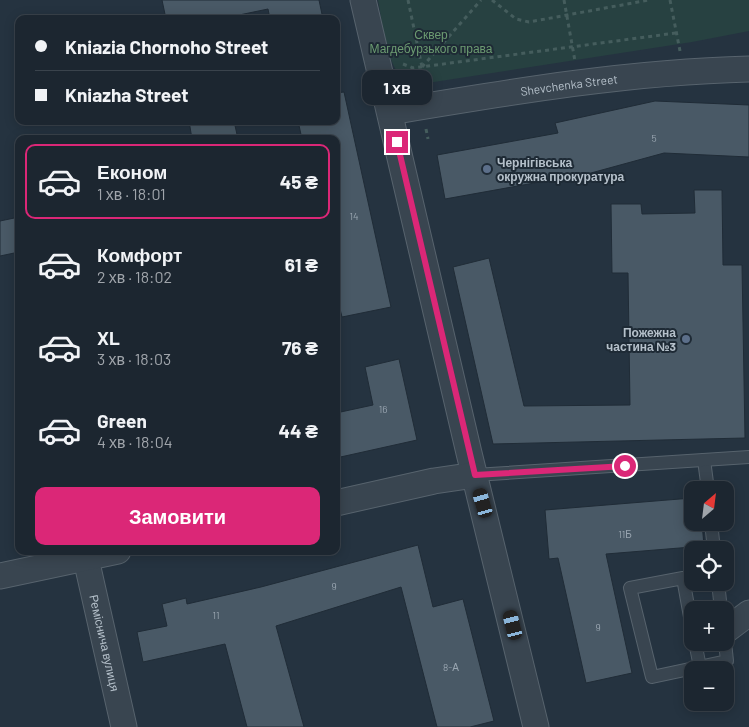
<!DOCTYPE html>
<html lang="uk">
<head>
<meta charset="utf-8">
<style>
  :root { --surface:#1c2630; --page:#29323c; --text:#f1f3f6; --muted:#a0a5ab; --line:#3a434c; --accent:#db2777 }
  body { margin:0; font-family:Barlow,sans-serif; background:var(--page); color:var(--text); height:100vh; display:flex; flex-direction:column; font-size:19px; white-space:nowrap }
  * { box-sizing:border-box; margin:0 }
  p { font-size:16px; color:var(--muted) }
  .icon { flex:none; width:28px; height:28px; fill:none; stroke:currentColor; stroke-width:2; stroke-linecap:round; stroke-linejoin:round }
  .map { position:relative; flex:1; overflow:hidden }
  .details { position:absolute; left:15px; top:135px; width:325px; height:420px; display:flex; flex-direction:column; background:var(--surface); border-radius:10px; box-shadow:0 2px 12px #0003,0 0 0 1px var(--line) }
  .details>* { flex:none }
  .hud { position:absolute; left:15px; top:15px; width:325px; height:110px; border-radius:10px; box-shadow:0 2px 12px #0003,0 0 0 1px var(--line); display:grid; align-content:center; height:110px; padding:0 20px; background:var(--surface) }
  .needle { width:32px; rotate:28deg }
  .tools { position:absolute; left:684px; top:481px; display:grid; gap:10px }
  .tools a { display:grid; place-items:center; width:50px; height:50px; border-radius:10px; background:var(--surface); box-shadow:0 2px 12px #0003,0 0 0 1px var(--line); font-size:25px }
  .end { position:absolute; width:22px; height:22px; margin:-11px; border:6px solid #db2777; background:#fff; box-shadow:0 0 0 2px #fff }
  .from { border-radius:50% }
  .bubble { position:absolute; height:35px; border-radius:10px; background:var(--surface); box-shadow:0 2px 12px #0003,0 0 0 1px var(--line); font-size:16px; font-weight:700; line-height:35px; text-align:center }
  .car { position:absolute; width:15px; height:30px; margin:-15px -8px; border-radius:6px; box-shadow:0 0 4px 1px #0007; background:linear-gradient(#222 24%,#8ab4d8 0 40%,#222 0 76%,#8ab4d8 0 86%,#222 0) }
  .hud b { display:flex; align-items:center; gap:18px; height:48px; font-size:19px }
  .hud b+b { border-top:1px solid var(--line) }
  .hud i { width:12px; height:12px; background:var(--text) }
  ul { padding:9px 0 0; list-style:none }
  li { display:flex; align-items:center; gap:15px; height:75px; margin:0 10px 8px; padding:0 10px; border:2px solid transparent; border-radius:10px }
  li div { flex:1 }
  li b { display:block; font-size:19px }
  li em { font-style:normal; font-weight:700 }
  li.current { border-color:var(--accent) }
  li>.icon { width:45px; height:45px; stroke-width:1.5 }
  .primary-button { display:flex; gap:10px; margin-top:auto; padding:10px 20px }
  .primary-button a { flex:1; height:58px; border-radius:10px; background:var(--accent); color:#fff; font-size:20px; font-weight:700; line-height:58px; text-align:center }
  .map>svg:first-child { display:block }
  .green { fill:#274141 }
  .building { fill:#495966; stroke:#202c37 }
  .lines { fill:none; stroke-linecap:round; stroke-linejoin:round }
  .service-casing { stroke:#57636d; stroke-width:14 }
  .minor-casing { stroke:#57636d; stroke-width:27 }
  .path { stroke:#455d5d; stroke-width:3; stroke-dasharray:4 4; stroke-linecap:butt }
  .service { stroke:#394550; stroke-width:12 }
  .minor { stroke:#394550; stroke-width:25 }
  .route { stroke:#db2777; stroke-width:6 }
  .service-dot { fill:#5c6f8a; stroke:#1e2a35; stroke-width:2 }
  .labels { text-anchor:middle; dominant-baseline:central; stroke-width:4; stroke-linejoin:round; paint-order:stroke }
  .number-label { font-size:10px; fill:#9aa6b1 }
  .park-label { font-size:12px; fill:#6c9b71; stroke:#1e2a35 }
  .street-label { font-size:12px; fill:#b5c0ca; stroke:#1e2a35 }
  .poi-label { font-size:12px; font-weight:bold; fill:#b5c0ca; stroke:#1e2a35; text-anchor:start }
</style>
</head>
<body>
<div class="map">
<svg width="749" height="727" viewBox="0 0 749 727">
  <rect width="100%" height="100%" fill="#253340"/>
  <!-- green -->
  <path class="green" d="M 378,0 L 749,0 L 749,31 L 692,42 L 421,84 C 416,83 410,82 406,80 C 387,71 382,19 378,0 Z"/>
  <!-- building -->
  <g class="building">
    <path d="M 162,0 L 319,0 L 323,19 L 270,19 L 268,9 L 220,19 L 166,19 Z"/>
    <path d="M 344,92 L 391,307 L 342,317 L 336,293 L 336,139 L 302,139 L 298,121 L 336,121 L 336,93 Z"/>
    <path d="M 655,101 L 749,105 L 749,157 L 664,153 L 569,179 L 568,177 L 445,199 L 437,155 L 558,133 L 555,123 Z"/>
    <path d="M 189,121 L 234,121 L 238,139 L 192,139 Z"/>
    <path d="M 694,190 L 722,190 L 723,265 L 742,265 L 745,438 L 493,444 L 453,267 L 489,258 L 524,406 L 630,405 L 628,273 L 612,273 L 611,204 L 641,204 L 642,214 L 695,213 Z"/>
    <path d="M 19,217 L 19,252 L 0,256 L 0,221 Z"/>
    <path d="M 399,359 L 417,440 L 336,458 L 336,413 L 373,405 L 365,367 Z"/>
    <path d="M 692,498 L 692,522 L 702,522 L 704,546 L 606,554 L 632,673 L 586,683 L 558,558 L 549,559 L 545,510 Z"/>
    <path d="M 418,545 L 433,607 L 463,599 L 494,721 L 470,727 L 437,727 L 401,587 L 276,626 L 304,727 L 247,727 L 225,644 L 143,662 L 137,632 L 167,626 L 162,604 L 186,598 L 187,604 L 261,587 Z"/>
  </g>
  <g class="lines">
    <defs>
      <g id="service">
        <path d="M 704,460 L 708,490"/>
        <path d="M 475,475 L 749,457"/>
        <path d="M 711,522 L 714,550"/>
        <path d="M 718,582 L 721,610"/>
        <path d="M 692,628 L 683,578 L 630,588 L 652,677 L 727,661 L 725,642"/>
        <path d="M 695,642 L 700,667"/>
      </g>
      <g id="minor">
        <path d="M 363,0 L 469,453 L 536,727"/>
        <path id="s1" d="M 390,112 C 510,92 628,72 749,69"/>
        <path d="M 336,503 L 434,481 L 475,475"/>
        <path id="s2" d="M 86,559 L 124,727"/>
        <path d="M 0,576 L 118,551"/>
        <path d="M 725,631 L 749,613"/>
      </g>
    </defs>
    <!-- service casing -->
    <use href="#service" class="service-casing"/>
    <!-- minor casing -->
    <use href="#minor" class="minor-casing"/>
    <!-- path -->
    <g class="path">
      <path d="M 408,0 L 422,67 L 421,83"/>
      <path d="M 492,0 L 516,19 L 529,22 L 649,0"/>
      <path d="M 564,0 L 575,61"/>
      <path d="M 670,0 L 680,51"/>
      <path d="M 403,64 L 413,68 L 676,33"/>
      <path d="M 422,67 L 481,0"/>
      <path d="M 426,129 L 428,139"/>
    </g>
    <!-- service -->
    <use href="#service" class="service"/>
    <!-- minor -->
    <use href="#minor" class="minor"/>
  </g>
  <g class="lines">
    <!-- route -->
    <path class="route" d="M 397,142 L 475,475 L 625,466"/>
  </g>
  <!-- markers -->
  <g class="service-dot">
    <circle cx="487" cy="169" r="5"/>
    <circle cx="686" cy="339" r="5"/>
  </g>
  <g class="labels">
    <!-- number labels -->
    <g class="number-label">
      <text x="654" y="138">5</text>
      <text x="354" y="216">14</text>
      <text x="383" y="409">16</text>
      <text x="625" y="534">11Б</text>
      <text x="334" y="586">9</text>
      <text x="216" y="615">11</text>
      <text x="598" y="627">9</text>
      <text x="451" y="667">8-А</text>
    </g>
    <!-- park labels -->
    <g class="park-label">
      <text x="431" y="34">Сквер<tspan x="431" dy="14">Магдебурзького права</tspan></text>
    </g>
    <!-- street labels -->
    <g class="street-label">
      <text stroke="none"><textPath href="#s1" startOffset="181">Shevchenka Street</textPath></text>
      <text stroke="none"><textPath href="#s2" startOffset="86">Реміснича вулиця</textPath></text>
    </g>
    <!-- poi labels -->
    <g class="poi-label">
      <text x="497" y="162">Чернігівська<tspan x="497" dy="14">окружна прокуратура</tspan></text>
      <text x="676" y="332" text-anchor="end">Пожежна<tspan x="676" dy="14">частина №3</tspan></text>
    </g>
  </g>
</svg>
<div class="tools">
<a><svg class="needle" viewBox="-14 -14 28 28"><path d="M0-13l5 13h-10z" fill="#e53935"/><path d="M0 13l5-13h-10z" fill="#a0a5ab"/></svg></a>
<a><svg class="icon" aria-label="locate" viewBox="0 0 24 24"><circle cx="12" cy="12" r="6"/><path d="M12 2v4M12 18v4M2 12h4M18 12h4"/></svg></a>
<a>+</a>
<a>−</a>
</div>
<i class="end from" style="left:625px;top:466px"></i>
<i class="end" style="left:397px;top:142px"></i>
<div class="bubble" style="left:362px;top:70px;width:70px">1 хв</div>
<i class="car" style="left:483px;top:503px;rotate:344deg"></i>
<i class="car" style="left:513px;top:625px;rotate:346deg"></i>
<div class="hud">
<b><i class="from"></i>Kniazia Chornoho Street</b>
<b><i></i>Kniazha Street</b>
</div>
<section class="details">
<ul>
<li class="current"><svg class="icon" aria-label="car" viewBox="0 0 24 24"><path d="M5 17H2v-5l4-1 3-4h7l3 4 3 1v5h-3M9 17h6M6 11h13"/><circle cx="7" cy="17" r="2"/><circle cx="17" cy="17" r="2"/></svg><div><b>Економ</b><p>1 хв · 18:01</p></div><em>45 ₴</em></li>
<li><svg class="icon" aria-label="car" viewBox="0 0 24 24"><path d="M5 17H2v-5l4-1 3-4h7l3 4 3 1v5h-3M9 17h6M6 11h13"/><circle cx="7" cy="17" r="2"/><circle cx="17" cy="17" r="2"/></svg><div><b>Комфорт</b><p>2 хв · 18:02</p></div><em>61 ₴</em></li>
<li><svg class="icon" aria-label="car" viewBox="0 0 24 24"><path d="M5 17H2v-5l4-1 3-4h7l3 4 3 1v5h-3M9 17h6M6 11h13"/><circle cx="7" cy="17" r="2"/><circle cx="17" cy="17" r="2"/></svg><div><b>XL</b><p>3 хв · 18:03</p></div><em>76 ₴</em></li>
<li><svg class="icon" aria-label="car" viewBox="0 0 24 24"><path d="M5 17H2v-5l4-1 3-4h7l3 4 3 1v5h-3M9 17h6M6 11h13"/><circle cx="7" cy="17" r="2"/><circle cx="17" cy="17" r="2"/></svg><div><b>Green</b><p>4 хв · 18:04</p></div><em>44 ₴</em></li>
</ul>
<div class="primary-button"><a>Замовити</a></div>
</section>
</div>
</body>
</html>
